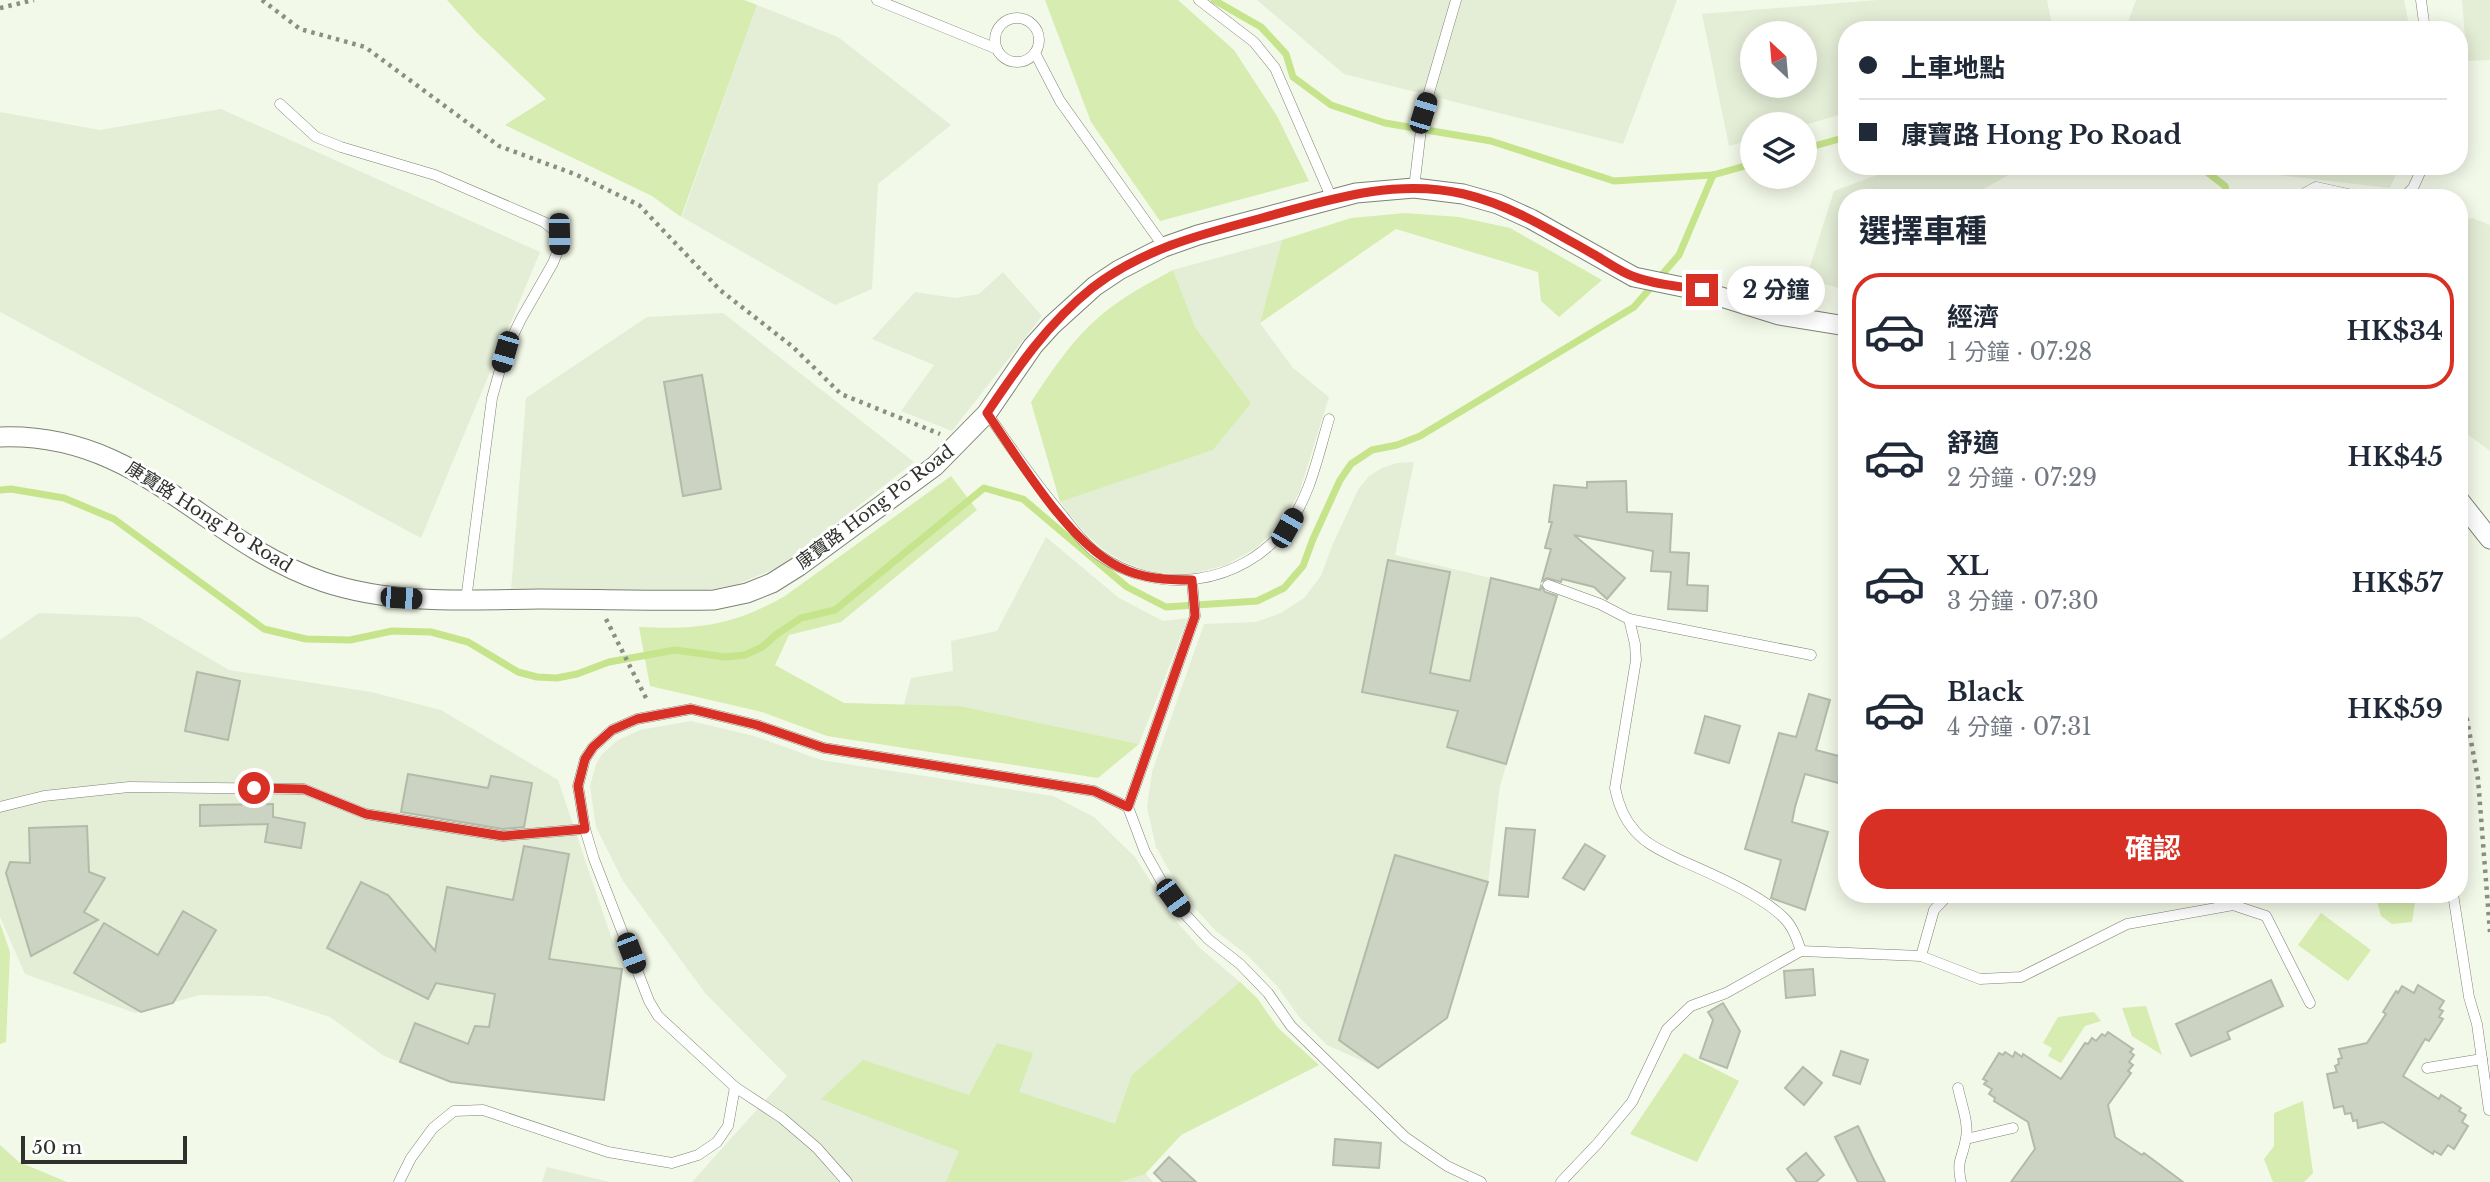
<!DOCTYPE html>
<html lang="zh-TW">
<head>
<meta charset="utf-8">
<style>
  :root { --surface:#fff; --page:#f6f6f7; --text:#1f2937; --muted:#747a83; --line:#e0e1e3; --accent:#d93025 }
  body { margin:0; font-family:"Libre Baskerville","Noto Sans TC",serif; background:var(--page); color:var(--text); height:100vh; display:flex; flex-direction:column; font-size:26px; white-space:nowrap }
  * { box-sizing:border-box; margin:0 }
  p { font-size:23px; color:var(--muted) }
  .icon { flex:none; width:38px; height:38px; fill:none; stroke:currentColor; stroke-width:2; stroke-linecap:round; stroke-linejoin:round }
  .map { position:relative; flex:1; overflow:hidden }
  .sheet { position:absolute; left:1838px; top:189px; width:630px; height:714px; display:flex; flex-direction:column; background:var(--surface); border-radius:28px; box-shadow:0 4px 18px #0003 }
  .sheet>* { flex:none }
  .guide { position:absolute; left:1838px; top:21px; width:630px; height:154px; border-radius:28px; box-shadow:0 4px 18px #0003; display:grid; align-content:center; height:154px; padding:0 21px; background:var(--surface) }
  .needle { width:46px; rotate:334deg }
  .tools { position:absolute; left:1740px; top:21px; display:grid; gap:14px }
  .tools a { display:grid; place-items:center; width:77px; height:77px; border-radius:50%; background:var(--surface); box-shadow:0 4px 18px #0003; font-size:35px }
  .scale { position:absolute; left:21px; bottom:18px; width:166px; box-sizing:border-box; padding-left:7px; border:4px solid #2f322c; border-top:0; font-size:19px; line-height:24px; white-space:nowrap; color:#2f322c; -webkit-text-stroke:5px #fff; paint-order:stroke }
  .end { position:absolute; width:32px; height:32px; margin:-16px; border:9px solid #d93025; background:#fff; box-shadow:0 0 0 4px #fff }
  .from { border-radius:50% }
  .bubble { position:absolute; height:49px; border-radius:24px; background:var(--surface); box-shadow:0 4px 18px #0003; font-size:23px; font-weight:700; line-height:49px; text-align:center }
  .car { position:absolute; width:21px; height:42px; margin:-21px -10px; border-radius:9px; box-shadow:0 0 5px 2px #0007; background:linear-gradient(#222 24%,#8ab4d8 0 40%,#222 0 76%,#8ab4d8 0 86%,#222 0) }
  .guide b { display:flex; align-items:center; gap:24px; height:66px; font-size:26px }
  .guide b+b { border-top:2px solid var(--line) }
  .guide i { width:18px; height:18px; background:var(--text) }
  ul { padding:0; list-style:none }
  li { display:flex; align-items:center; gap:21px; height:116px; margin:0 14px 10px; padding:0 7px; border:4px solid transparent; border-radius:28px }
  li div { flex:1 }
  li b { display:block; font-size:26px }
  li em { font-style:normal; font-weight:700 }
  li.selected { border-color:var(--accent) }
  li>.icon { width:63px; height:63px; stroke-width:1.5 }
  h2 { padding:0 21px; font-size:32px; line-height:84px }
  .cta { display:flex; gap:14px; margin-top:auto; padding:14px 21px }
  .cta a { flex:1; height:80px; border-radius:28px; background:var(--accent); color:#fff; font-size:28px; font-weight:700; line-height:80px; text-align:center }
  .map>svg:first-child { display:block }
  .built { fill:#e4edd6; fill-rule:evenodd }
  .green { fill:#d6ecb0 }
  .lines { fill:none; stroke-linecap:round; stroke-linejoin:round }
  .stream { stroke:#c6e48b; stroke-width:7 }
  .building { fill:#ccd3c3; stroke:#b4baaa; stroke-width:2 }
  .service-casing { stroke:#7d8374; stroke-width:11 }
  .minor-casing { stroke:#7d8374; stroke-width:21 }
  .path { stroke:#8a8f83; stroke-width:4.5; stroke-dasharray:3.5 5; stroke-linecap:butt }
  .service { stroke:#fff; stroke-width:10 }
  .minor { stroke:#fff; stroke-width:19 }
  .route { stroke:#d93025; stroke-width:9 }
  .labels { text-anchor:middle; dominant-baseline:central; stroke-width:6; stroke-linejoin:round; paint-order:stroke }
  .street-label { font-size:18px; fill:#2f322c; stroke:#fff }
</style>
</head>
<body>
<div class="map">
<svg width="2490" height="1182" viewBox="0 0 2490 1182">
  <rect width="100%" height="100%" fill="#f3f9e8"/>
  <!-- built -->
  <g class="built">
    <path d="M 1257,0 L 1677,0 L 1623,144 L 1344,74 Z"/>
    <path d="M 1878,0 L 2047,0 L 2053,30 L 1846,30 L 1846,113 L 1804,125 L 1752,124 L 1752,140 L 1729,146 L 1702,14 ZM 1752,33 L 1804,33 L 1804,86 L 1752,86 Z"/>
    <path d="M 2136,0 L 2404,0 L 2410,30 L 2125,30 Z"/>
    <path d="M 2462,0 L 2490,0 L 2490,60 L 2467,61 Z"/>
    <path d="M 757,5 L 838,37 L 951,125 L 878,184 L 872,289 L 835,305 L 682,217 Z"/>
    <path d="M 221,109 L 540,252 L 421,538 L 0,312 L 0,112 L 100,130 Z"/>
    <path d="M 1901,166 L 2024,166 L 1968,198 L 1846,198 L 1846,290 L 1806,279 L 1834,191 Z"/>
    <path d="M 2252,166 L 2400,166 L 2390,188 L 2261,173 Z"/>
    <path d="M 2472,218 L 2490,225 L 2490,451 L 2459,428 L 2459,221 Z"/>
    <path d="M 1282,240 L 1260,323 L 1293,368 L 1329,397 L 1299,493 L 1281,524 L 1256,548 L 1226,565 L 1192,574 L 1168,574 L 1144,570 L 1122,561 L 1102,549 L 1084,532 L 1060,502 L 1213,450 L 1251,403 L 1195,327 L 1173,270 Z"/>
    <path d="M 1003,272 L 1042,316 L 952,431 L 901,411 L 934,365 L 872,339 L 915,292 L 955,298 L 979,294 Z"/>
    <path d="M 723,313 L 914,462 L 796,555 L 777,568 L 735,585 L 690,593 L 511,590 L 526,398 L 647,317 Z"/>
    <path d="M 1414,462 L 1395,555 L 1557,594 L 1500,786 L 1488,882 L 1447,1018 L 1378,1068 L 1327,1045 L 1300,1018 L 1277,986 L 1247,955 L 1216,931 L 1193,906 L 1173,877 L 1156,847 L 1147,807 L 1152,772 L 1204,624 L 1256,622 L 1281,613 L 1304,598 L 1321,576 L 1332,546 L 1358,490 L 1368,477 L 1382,468 L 1397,463 Z"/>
    <path d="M 1046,537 L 1119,598 L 1163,621 L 1188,618 L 1139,744 L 960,706 L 904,705 L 911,678 L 953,671 L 951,641 L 997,631 Z"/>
    <path d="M 39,613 L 139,617 L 229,670 L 371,692 L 441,710 L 558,780 L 622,969 L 604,1100 L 451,1082 L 384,1056 L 330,1017 L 267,996 L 200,995 L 135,1013 L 25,974 L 0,917 L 0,640 Z"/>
    <path d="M 691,721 L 754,736 L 821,760 L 1053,796 L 1094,817 L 1135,857 L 1175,920 L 1200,948 L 1240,982 L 1256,998 L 1278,1028 L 1319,1065 L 1181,1135 L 1145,1173 L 1153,1182 L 692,1182 L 787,1076 L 705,993 L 623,881 L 596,827 L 590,786 L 596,764 L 602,754 L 618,740 L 640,730 Z"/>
    <path d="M 547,1167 L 610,1182 L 542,1182 Z"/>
  </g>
  <!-- green -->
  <g class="green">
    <path d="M 447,0 L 744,0 L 757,5 L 681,217 L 652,196 L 505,125 L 546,99 L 477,33 Z"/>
    <path d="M 1045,0 L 1178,0 L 1234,50 L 1277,116 L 1309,181 L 1160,221 L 1091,122 Z"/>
    <path d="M 1405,213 L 1459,217 L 1510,228 L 1602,280 L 1559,317 L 1541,301 L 1538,272 L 1396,229 L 1260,323 L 1282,240 L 1351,218 Z"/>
    <path d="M 1173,270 L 1195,327 L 1251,403 L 1213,450 L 1060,502 L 1031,402 C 1051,372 1072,340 1099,317 C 1122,297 1147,284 1173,270 Z"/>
    <path d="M 951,476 L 977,510 L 841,622 L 789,635 L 775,665 L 844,703 L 960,706 L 1139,744 L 1098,778 L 827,736 L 762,712 L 650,686 L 639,627 C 697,630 733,626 785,596 Z"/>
    <path d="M 2375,894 L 2412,894 L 2416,896 L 2412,922 L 2392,924 L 2381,916 Z"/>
    <path d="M 2321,913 L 2371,950 L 2348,981 L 2298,945 Z"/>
    <path d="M 0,923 L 10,952 L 6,1042 L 0,1044 Z"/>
    <path d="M 1240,982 L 1257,998 L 1278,1028 L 1319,1065 L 1181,1135 L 1145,1174 L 1120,1182 L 946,1182 L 959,1151 L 821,1099 L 863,1060 L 969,1095 L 997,1043 L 1033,1053 L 1019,1092 L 1115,1124 L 1132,1075 Z"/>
    <path d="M 2146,1006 L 2162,1055 L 2132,1036 L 2122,1008 Z"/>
    <path d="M 2094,1012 L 2101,1021 L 2085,1026 L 2061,1063 L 2048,1056 L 2052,1048 L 2043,1043 L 2058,1017 Z"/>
    <path d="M 1684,1053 L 1739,1081 L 1697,1162 L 1630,1134 Z"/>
    <path d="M 2303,1101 L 2313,1173 L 2304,1182 L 2273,1182 L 2264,1159 L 2274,1146 L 2274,1113 Z"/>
    <path d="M 0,1145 L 19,1162 L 67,1182 L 0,1182 Z"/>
  </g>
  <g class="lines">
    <!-- stream -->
    <g class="stream">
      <path d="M 1214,0 L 1261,27 L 1286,54 L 1293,77 L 1331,105 L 1385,123 L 1491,141 L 1614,181 L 1713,175"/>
      <path d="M 1804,149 L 1846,137"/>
      <path d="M 2199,166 L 2225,186 L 2228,198"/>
      <path d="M 0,490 L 11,489 L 64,498 L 114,519 L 264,629 L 306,639 L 350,640 L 392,631 L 431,632 L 468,642 L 518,672 L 537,677 L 557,678 L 577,674 L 609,662 L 675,650 L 725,657 L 745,655 L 762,647 L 777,634 L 801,618 L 835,610 L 984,488 L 1023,499 L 1127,587 L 1166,607 L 1257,601 L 1284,588 L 1303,566 L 1313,539 L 1340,480 L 1351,464 L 1372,450 L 1397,445 L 1420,436 L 1634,307 L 1679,255 L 1713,175 L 1752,164"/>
    </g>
  </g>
  <!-- building -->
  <g class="building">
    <path d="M 702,375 L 721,489 L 683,496 L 664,382 Z"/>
    <path d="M 1626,481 L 1627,512 L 1672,514 L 1670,552 L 1689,553 L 1687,585 L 1708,586 L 1707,611 L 1668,609 L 1671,572 L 1651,571 L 1653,551 L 1574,535 L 1625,578 L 1607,599 L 1594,587 L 1562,579 L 1561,582 L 1547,578 L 1542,581 L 1551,549 L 1545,548 L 1552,522 L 1549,522 L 1554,485 L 1587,488 L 1587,482 Z"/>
    <path d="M 1388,560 L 1450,572 L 1430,673 L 1470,681 L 1491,578 L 1540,590 L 1541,586 L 1545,592 L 1557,596 L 1506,764 L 1447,747 L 1458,711 L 1362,692 Z"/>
    <path d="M 197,672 L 240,681 L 228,740 L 185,731 Z"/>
    <path d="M 1809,694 L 1830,700 L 1816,750 L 1846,758 L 1846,770 L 1842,784 L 1805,774 L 1795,807 L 1792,822 L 1828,832 L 1805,910 L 1771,898 L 1781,860 L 1745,849 L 1779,733 L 1796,737 Z"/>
    <path d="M 1705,716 L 1740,726 L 1729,763 L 1695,753 Z"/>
    <path d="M 408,774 L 488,788 L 491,776 L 532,783 L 524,827 L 503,829 L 401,812 Z"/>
    <path d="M 273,804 L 273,817 L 305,823 L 301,848 L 265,842 L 268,824 L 200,826 L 200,805 Z"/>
    <path d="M 87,826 L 89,872 L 105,878 L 84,912 L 98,920 L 31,956 L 6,873 L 10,862 L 30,863 L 29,828 Z"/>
    <path d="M 1506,828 L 1535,830 L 1528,897 L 1499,895 Z"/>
    <path d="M 1585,844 L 1605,856 L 1584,890 L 1563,878 Z"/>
    <path d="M 524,846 L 569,854 L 549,959 L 622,969 L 604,1100 L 451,1082 L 400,1062 L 415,1023 L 468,1044 L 475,1026 L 489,1027 L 495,994 L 436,983 L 428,999 L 327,948 L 361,882 L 388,895 L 435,951 L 447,887 L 513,900 Z"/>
    <path d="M 1395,855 L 1488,882 L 1447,1018 L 1378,1068 L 1339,1040 Z"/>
    <path d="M 183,911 L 216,930 L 173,1003 L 141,1012 L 74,973 L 104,923 L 158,955 Z"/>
    <path d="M 1813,969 L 1815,995 L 1786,998 L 1784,971 Z"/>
    <path d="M 2271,980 L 2283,1006 L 2227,1032 L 2230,1039 L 2191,1056 L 2176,1024 Z"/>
    <path d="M 2418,985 L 2444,1001 L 2439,1009 L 2443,1011 L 2439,1017 L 2443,1019 L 2429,1041 L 2425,1039 L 2403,1076 L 2439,1099 L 2441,1095 L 2461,1108 L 2459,1111 L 2466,1115 L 2462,1122 L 2468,1126 L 2454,1149 L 2448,1145 L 2441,1155 L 2434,1151 L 2433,1154 L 2383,1122 L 2358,1128 L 2357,1120 L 2353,1121 L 2351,1113 L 2345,1114 L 2343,1106 L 2334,1108 L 2327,1074 L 2337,1072 L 2335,1066 L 2339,1064 L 2338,1059 L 2342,1058 L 2339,1049 L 2367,1043 L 2386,1014 L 2383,1012 L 2396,991 L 2398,993 L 2402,986 L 2414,993 Z"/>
    <path d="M 1723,1003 L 1740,1031 L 1727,1068 L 1700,1058 L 1713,1020 L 1708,1012 Z"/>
    <path d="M 2108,1032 L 2133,1049 L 2130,1052 L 2134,1055 L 2129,1062 L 2133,1065 L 2128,1071 L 2131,1073 L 2108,1105 L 2115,1137 L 2142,1155 L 2144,1153 L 2183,1182 L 2011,1182 L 2035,1149 L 2028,1122 L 1994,1101 L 1995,1098 L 1989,1094 L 1992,1089 L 1984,1084 L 1987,1081 L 1983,1079 L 1999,1053 L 2003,1055 L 2005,1052 L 2013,1057 L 2015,1052 L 2022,1057 L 2023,1054 L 2061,1079 L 2085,1043 L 2088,1044 L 2092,1038 L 2096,1041 L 2102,1034 L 2105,1036 Z"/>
    <path d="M 1841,1051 L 1868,1060 L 1860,1084 L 1833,1075 Z"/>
    <path d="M 1803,1067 L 1822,1083 L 1804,1105 L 1785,1088 Z"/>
    <path d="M 1858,1126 L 1872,1156 L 1885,1182 L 1858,1182 L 1848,1163 L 1835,1137 Z"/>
    <path d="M 1335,1139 L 1381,1143 L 1379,1168 L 1333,1165 Z"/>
    <path d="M 1806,1153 L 1824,1175 L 1816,1182 L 1797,1182 L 1787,1169 Z"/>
    <path d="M 1169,1157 L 1196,1182 L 1163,1182 L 1154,1173 Z"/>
  </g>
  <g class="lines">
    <defs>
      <g id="service">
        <path d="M 877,0 L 997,49"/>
        <path d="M 1199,0 L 1254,42 L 1275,68 L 1332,199"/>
        <path d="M 2421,0 L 2425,30"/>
        <circle cx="1017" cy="40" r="22"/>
        <path d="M 1035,53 L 1060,101 L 1164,247"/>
        <path d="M 280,104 L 316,137 L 341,147 L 435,175 L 544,222 L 559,234 L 559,248 L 553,263 L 521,319 L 505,352 L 492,398 L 466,600"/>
        <path d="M 1414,188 L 1423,113 L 1456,0"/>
        <path d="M 2303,198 L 2305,193 L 2316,187 L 2366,198"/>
        <path d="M 2403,198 L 2413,188 L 2423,166"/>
        <path d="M 987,413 C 1011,448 1035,483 1063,516 C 1074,530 1085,545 1099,555 C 1158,597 1241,585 1286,528 C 1310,498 1318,455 1329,419"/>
        <path d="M 1192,580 L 1195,616 L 1128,807 L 1145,852 L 1163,884 L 1184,913 L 1208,939 L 1240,964 L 1268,993 L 1291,1026 L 1405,1137 L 1447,1166 L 1481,1182"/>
        <path d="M 1548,585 L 1600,604 L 1629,619 L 1635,644 L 1636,660 L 1615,788 C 1618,803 1624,819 1635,831 C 1647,845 1664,852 1680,860 C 1710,873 1761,895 1784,918 C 1793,927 1797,939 1801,951"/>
        <path d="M 1629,619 L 1811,655"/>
        <path d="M 0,807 L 44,796 L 129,787 L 304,789 L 366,814 L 503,836 L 585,829"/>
        <path d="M 2453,894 L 2469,997 L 2477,1024 L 2489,1110"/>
        <path d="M 1921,956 L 1934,910 L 1949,894"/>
        <path d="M 2427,1068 L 2482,1059"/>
        <path d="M 1958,1088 C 1961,1103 1969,1123 1966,1138 C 1963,1158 1956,1159 1961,1182"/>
        <path d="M 1966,1139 L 2013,1128"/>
        <path d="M 399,1182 L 411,1158 L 433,1128 L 454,1111 L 483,1110 L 608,1152 L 672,1163 L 698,1155 L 717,1142 L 728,1126 L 735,1087"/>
        <path d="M 847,1182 L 817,1148 L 782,1118 L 735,1087 L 658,1016 L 649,1001 L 594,859 L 585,829 L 578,786 L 585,759 L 593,747 L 612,730 L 637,719 L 691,709 L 757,725 L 824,748 L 1094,791 L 1128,807"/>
        <path d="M 1561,1182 L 1598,1143 L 1632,1102 L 1667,1029 L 1691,1006 L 1726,993 L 1801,951 L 1921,956 L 1980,979 L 2021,977 L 2127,924 L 2233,905 L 2266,916 L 2310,1003"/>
      </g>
      <g id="minor">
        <path d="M 0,437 C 141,432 203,541 324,582 C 393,605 467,600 539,599 C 597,599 656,601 714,600 L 747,593 L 772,583 L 799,566 L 935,466 L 987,413 L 1033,346 L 1052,325 L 1095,286 L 1119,270 L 1164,247 L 1198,235 L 1356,193 L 1414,188 L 1463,194 L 1498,204 L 1531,219 L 1634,277 L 1702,291 L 1779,315 L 1846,326"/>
        <path d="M 2459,500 L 2490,539"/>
      </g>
    </defs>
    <!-- service casing -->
    <use href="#service" class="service-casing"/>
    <!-- minor casing -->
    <use href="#minor" class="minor-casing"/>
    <!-- path -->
    <g class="path">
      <path d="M 262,0 L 300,29 L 365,47 L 499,146 L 577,175 L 639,205 L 720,290 L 793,347 L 841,394 L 940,434"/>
      <path d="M 0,8 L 34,0"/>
      <path d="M 606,619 L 648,702"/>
      <path d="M 2459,676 L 2478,779 L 2490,932"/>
    </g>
    <!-- service -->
    <use href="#service" class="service"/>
    <!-- minor -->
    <use href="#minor" class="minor"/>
  </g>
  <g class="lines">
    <!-- route -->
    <path class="route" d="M 254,788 L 304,789 L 366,814 L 503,836 L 585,829 L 578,786 L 585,759 L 593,747 L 612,730 L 637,719 L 691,709 L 757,725 L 824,748 L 1094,791 L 1128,807 L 1195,616 L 1192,580 C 1167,580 1143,579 1119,567 C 1067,541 1020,461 987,413 C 1018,367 1048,323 1092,288 C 1142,249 1202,234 1262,218 C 1328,200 1394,178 1464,194 C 1511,205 1552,231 1593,254 C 1606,261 1620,272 1635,277 C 1655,285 1680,286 1702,290"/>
  </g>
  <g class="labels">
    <!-- street labels -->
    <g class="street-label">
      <text transform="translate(875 507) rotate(-37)">康寶路 Hong Po Road</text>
      <text transform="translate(209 517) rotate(32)">康寶路 Hong Po Road</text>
    </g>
  </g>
</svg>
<div class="tools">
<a><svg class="needle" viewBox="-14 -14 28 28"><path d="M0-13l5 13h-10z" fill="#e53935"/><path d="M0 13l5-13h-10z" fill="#747a83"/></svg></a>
<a><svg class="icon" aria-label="layers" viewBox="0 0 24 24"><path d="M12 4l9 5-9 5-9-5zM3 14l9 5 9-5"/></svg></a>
</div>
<div class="scale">50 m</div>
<i class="end from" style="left:254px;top:788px"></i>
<i class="end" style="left:1702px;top:290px"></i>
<div class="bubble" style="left:1727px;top:266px;width:98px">2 分鐘</div>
<i class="car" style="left:1423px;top:113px;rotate:17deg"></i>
<i class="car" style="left:559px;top:234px;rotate:179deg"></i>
<i class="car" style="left:505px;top:352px;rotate:196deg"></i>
<i class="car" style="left:1287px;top:528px;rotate:30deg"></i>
<i class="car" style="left:401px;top:598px;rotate:94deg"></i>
<i class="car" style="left:1173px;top:898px;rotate:144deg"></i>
<i class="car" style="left:631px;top:953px;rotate:159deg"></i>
<div class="guide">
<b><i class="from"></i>上車地點</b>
<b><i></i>康寶路 Hong Po Road</b>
</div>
<section class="sheet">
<h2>選擇車種</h2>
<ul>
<li class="selected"><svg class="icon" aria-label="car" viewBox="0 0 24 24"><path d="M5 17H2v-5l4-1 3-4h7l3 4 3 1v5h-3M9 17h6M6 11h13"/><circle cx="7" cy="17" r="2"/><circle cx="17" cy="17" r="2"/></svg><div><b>經濟</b><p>1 分鐘 · 07:28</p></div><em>HK$34</em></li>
<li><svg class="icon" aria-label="car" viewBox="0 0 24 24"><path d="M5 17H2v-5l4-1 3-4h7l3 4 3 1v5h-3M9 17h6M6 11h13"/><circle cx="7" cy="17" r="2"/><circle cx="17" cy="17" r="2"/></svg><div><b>舒適</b><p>2 分鐘 · 07:29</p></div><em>HK$45</em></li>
<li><svg class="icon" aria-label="car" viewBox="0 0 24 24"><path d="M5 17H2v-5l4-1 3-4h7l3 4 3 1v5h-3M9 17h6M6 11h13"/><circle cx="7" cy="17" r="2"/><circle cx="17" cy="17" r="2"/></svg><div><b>XL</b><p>3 分鐘 · 07:30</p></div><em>HK$57</em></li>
<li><svg class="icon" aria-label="car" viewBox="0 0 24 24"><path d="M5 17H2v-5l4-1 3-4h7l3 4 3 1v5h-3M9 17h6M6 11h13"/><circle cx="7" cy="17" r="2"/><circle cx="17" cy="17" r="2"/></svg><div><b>Black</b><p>4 分鐘 · 07:31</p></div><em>HK$59</em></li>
</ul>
<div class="cta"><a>確認</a></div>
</section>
</div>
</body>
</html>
